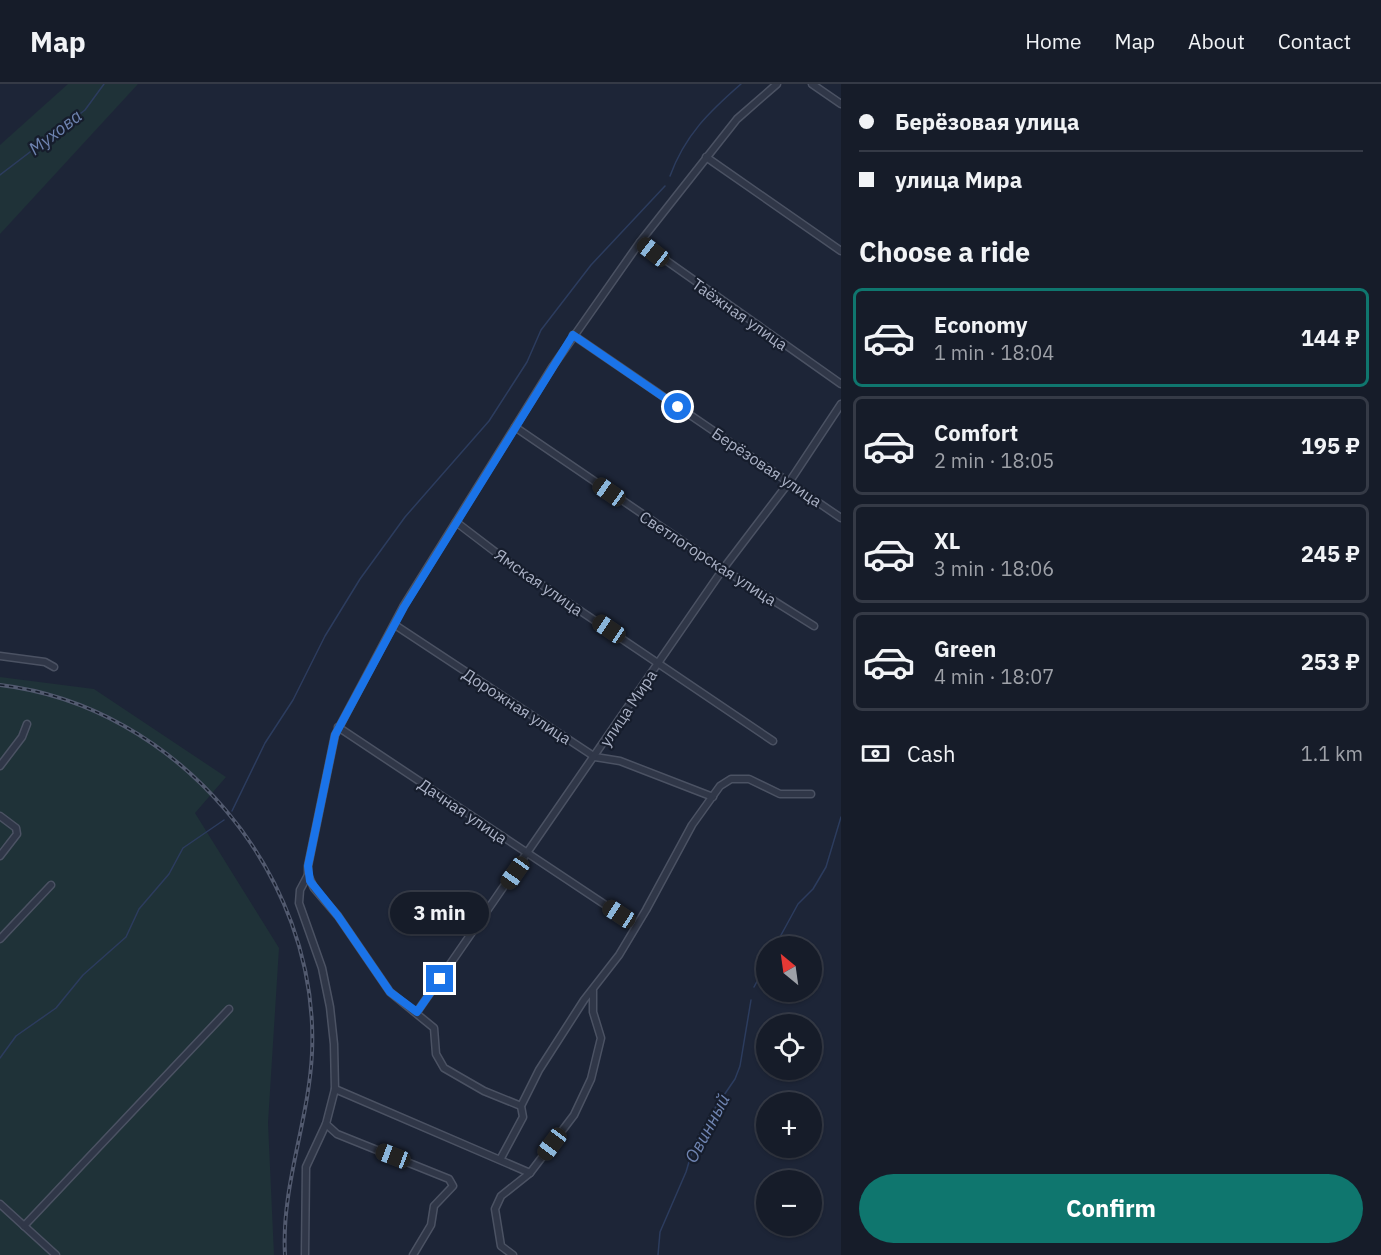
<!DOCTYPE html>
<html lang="en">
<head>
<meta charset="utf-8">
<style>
  :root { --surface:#161c29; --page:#1f2531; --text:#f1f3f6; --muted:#9ea1a8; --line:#353a46; --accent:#0f766e }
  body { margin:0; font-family:"IBM Plex Sans",sans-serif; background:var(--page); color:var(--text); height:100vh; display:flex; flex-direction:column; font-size:22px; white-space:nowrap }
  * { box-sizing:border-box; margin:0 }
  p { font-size:20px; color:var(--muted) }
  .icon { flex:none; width:33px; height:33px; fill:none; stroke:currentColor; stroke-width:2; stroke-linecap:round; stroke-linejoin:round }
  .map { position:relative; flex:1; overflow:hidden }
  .side { display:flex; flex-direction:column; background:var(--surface); width:540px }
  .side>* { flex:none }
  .guide { display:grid; align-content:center; height:132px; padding:0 18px; background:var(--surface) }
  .needle { width:39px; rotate:331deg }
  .controls { position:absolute; left:756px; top:852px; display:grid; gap:12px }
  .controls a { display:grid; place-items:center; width:66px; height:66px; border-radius:50%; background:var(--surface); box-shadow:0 2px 4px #0004,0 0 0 2px var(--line); font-size:30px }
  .end { position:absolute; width:27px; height:27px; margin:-14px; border:8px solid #1a73e8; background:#fff; box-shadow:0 0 0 3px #fff }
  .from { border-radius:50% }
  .bubble { position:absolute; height:42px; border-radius:21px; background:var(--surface); box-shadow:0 2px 4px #0004,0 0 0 2px var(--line); font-size:20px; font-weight:800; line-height:42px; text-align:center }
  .car { position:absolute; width:18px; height:36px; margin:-18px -9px; border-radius:8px; box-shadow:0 0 4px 2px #0007; background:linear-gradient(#222 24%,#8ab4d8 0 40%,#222 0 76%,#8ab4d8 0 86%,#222 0) }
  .guide b { display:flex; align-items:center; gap:21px; height:57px; font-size:22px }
  .guide b+b { border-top:2px solid var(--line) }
  .guide i { width:15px; height:15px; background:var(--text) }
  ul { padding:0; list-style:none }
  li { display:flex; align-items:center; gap:18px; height:99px; margin:0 12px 9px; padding:0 6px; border:3px solid var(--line); border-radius:9px }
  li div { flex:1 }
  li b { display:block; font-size:22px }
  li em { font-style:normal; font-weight:800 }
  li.selected { border-color:var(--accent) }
  li>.icon { width:54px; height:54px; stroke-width:1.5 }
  h2 { padding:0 18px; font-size:27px; line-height:72px }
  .pay { display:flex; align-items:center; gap:15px; height:66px; padding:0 18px; font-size:22px }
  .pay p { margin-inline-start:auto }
  .action { display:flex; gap:12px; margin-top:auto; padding:12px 18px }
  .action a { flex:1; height:69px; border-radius:36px; background:var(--accent); color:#fff; font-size:24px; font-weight:800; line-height:69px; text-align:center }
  header { display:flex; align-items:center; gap:36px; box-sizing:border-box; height:84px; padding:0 30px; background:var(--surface); border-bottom:2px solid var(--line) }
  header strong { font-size:28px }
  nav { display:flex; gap:33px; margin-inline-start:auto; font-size:21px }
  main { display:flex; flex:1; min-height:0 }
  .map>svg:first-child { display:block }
  .green { fill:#1f3238 }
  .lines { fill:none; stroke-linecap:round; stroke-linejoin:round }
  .stream { stroke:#2c3c5e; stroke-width:1.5 }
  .street-casing { stroke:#4b5263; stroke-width:9 }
  .street { stroke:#303748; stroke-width:6 }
  .rail-casing { stroke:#525a6f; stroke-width:4 }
  .rail { stroke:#161d2c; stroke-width:1.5; stroke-dasharray:4.5; stroke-linecap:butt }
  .route { stroke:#1a73e8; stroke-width:8 }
  .labels { text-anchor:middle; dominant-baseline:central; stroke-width:4.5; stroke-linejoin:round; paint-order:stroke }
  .street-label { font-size:16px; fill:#aab1c5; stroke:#161d2c }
  .water-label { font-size:18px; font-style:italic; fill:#6f84b1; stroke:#161d2c }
</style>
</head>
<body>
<header>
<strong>Map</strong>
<nav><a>Home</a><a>Map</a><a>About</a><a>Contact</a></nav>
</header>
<main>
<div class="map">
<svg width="841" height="1171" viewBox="0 0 841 1171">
  <rect width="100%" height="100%" fill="#1d2537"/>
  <!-- green -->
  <g class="green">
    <path d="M 68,0 L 138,0 L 0,150 L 0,61 Z"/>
    <path d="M 0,593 L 94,605 L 226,693 L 195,729 L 279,864 L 268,1039 L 274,1171 L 0,1171 Z"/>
  </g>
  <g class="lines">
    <!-- stream -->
    <g class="stream">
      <path d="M 0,91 L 85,26 L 104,0"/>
      <path d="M 670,92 C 685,51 709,28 741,0"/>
      <path d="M 232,727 L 265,659 L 293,616 L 325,552 L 360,495 L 405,433 L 489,337 L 527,278 L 541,246 L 591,181 L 665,102"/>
      <path d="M 775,862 L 798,820 L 813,805 L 826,783 L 841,733"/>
      <path d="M 754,903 L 766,881"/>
      <path d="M 0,974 L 16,952 L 56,924 L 83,891 L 126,853 L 139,825 L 169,790 L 183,764 L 224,736"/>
      <path d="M 658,1171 L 660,1148 L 686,1088 L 694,1061 L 707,1036 L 735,995 L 740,982 L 751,916"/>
    </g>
    <defs>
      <g id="street">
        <path d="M 812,0 L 841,20"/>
        <path d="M 706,73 L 841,167"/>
        <path d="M 640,158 L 841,300"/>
        <path d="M 573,251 L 841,434"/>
        <path d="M 515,343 L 723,485 L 814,542"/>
        <path d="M 456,438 L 511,480 L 773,657"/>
        <path d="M 395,541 L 595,673 L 620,677 L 713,713"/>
        <path d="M 0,572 L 45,578 L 54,583"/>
        <path d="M 338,643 L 619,830"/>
        <path d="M 0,682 L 22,653 L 27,640"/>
        <path d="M 0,732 L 16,744 L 17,750 L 0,772"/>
        <path d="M 0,855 L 51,801"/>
        <path d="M 417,928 L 723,485 L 790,397 L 841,320"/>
        <path d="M 335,1005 L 530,1089"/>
        <path d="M 521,1022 L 484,1007 L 444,984 L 436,970 L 434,944 L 390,908 L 338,832 L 314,804 L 308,791 L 308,782 L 335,651 L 403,523 L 553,282 L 640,158 L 737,35 L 777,0"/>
        <path d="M 326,1040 L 337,1050 L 449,1095 L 453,1102 L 434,1122 L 431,1141 L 413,1171"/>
        <path d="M 501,1074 L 523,1033 L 521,1022 L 539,986 L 584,916 L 619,871 L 646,826 L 692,741 L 720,702 L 731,695 L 749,695 L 780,710 L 811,710"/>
        <path d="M 0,1120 L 56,1171"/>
        <path d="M 24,1142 L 229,925"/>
        <path d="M 305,1171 L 306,1083 L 326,1040 L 335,1005 L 334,960 L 330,923 L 322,884 L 299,819 L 300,806 L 308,791"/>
        <path d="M 513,1171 L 501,1162 L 495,1125 L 501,1112 L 530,1089 L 574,1031 L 591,995 L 601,954 L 593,928 L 593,907"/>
      </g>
    </defs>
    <!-- street casing -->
    <use href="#street" class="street-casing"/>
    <!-- street -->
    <use href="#street" class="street"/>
    <defs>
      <path id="rail" d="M 0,601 C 177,622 320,790 312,969 C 309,1037 281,1102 285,1171"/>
    </defs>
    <!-- rail casing -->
    <use href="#rail" class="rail-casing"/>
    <!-- rail -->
    <use href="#rail" class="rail"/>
  </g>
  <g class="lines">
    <!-- route -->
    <path class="route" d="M 440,895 L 417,928 L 390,908 L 338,832 L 310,797 L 308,782 L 335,651 L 404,523 L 573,251 L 678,323"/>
  </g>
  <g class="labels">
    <!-- street labels -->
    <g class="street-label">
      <text transform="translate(740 230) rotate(35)">Таёжная улица</text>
      <text transform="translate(767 383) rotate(34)">Берёзовая улица</text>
      <text transform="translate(708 474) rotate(33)">Светлогорская улица</text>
      <text transform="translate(539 498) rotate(35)">Ямская улица</text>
      <text transform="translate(517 622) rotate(33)">Дорожная улица</text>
      <text transform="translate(628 624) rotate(-56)">улица Мира</text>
      <text transform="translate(463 727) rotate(34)">Дачная улица</text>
    </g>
    <!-- water labels -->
    <g class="water-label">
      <text transform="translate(55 48) rotate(-38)">Мухова</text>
      <text transform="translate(707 1044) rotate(-62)">Овинный</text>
    </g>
  </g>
</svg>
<div class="controls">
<a><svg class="needle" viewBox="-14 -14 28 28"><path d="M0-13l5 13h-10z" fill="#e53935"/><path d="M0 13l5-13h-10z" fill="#9ea1a8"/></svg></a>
<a><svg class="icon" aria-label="locate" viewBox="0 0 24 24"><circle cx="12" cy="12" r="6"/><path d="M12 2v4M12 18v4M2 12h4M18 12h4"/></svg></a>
<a>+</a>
<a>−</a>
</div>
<i class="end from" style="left:678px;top:323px"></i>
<i class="end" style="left:440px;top:895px"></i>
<div class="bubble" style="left:390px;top:808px;width:99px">3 min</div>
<i class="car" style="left:653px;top:168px;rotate:308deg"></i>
<i class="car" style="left:609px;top:408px;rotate:305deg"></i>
<i class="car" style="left:609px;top:545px;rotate:304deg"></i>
<i class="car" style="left:515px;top:789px;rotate:215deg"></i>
<i class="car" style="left:619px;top:830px;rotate:303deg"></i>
<i class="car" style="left:552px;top:1060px;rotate:217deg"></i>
<i class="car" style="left:393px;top:1072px;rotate:291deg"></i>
</div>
<section class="side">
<div class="guide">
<b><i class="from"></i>Берёзовая улица</b>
<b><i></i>улица Мира</b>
</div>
<h2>Choose a ride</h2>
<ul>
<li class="selected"><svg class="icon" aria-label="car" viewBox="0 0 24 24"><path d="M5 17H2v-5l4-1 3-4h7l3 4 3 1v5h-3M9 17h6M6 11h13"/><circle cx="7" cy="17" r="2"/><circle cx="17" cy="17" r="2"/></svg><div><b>Economy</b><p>1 min · 18:04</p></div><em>144 ₽</em></li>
<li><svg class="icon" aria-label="car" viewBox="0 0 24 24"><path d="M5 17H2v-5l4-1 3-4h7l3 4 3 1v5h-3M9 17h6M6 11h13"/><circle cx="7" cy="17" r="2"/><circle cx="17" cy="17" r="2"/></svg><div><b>Comfort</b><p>2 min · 18:05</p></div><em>195 ₽</em></li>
<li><svg class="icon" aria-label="car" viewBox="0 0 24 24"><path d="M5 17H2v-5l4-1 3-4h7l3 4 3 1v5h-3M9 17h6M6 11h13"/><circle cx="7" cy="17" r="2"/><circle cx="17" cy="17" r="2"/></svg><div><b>XL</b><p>3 min · 18:06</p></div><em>245 ₽</em></li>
<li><svg class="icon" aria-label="car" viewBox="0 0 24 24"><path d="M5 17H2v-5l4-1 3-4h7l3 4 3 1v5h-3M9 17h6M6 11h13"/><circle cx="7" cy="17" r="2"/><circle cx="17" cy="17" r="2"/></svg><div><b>Green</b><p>4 min · 18:07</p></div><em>253 ₽</em></li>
</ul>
<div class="pay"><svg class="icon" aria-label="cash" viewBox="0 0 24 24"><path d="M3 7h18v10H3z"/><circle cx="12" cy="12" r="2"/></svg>Cash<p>1.1 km</p></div>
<div class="action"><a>Confirm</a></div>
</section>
</main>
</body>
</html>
